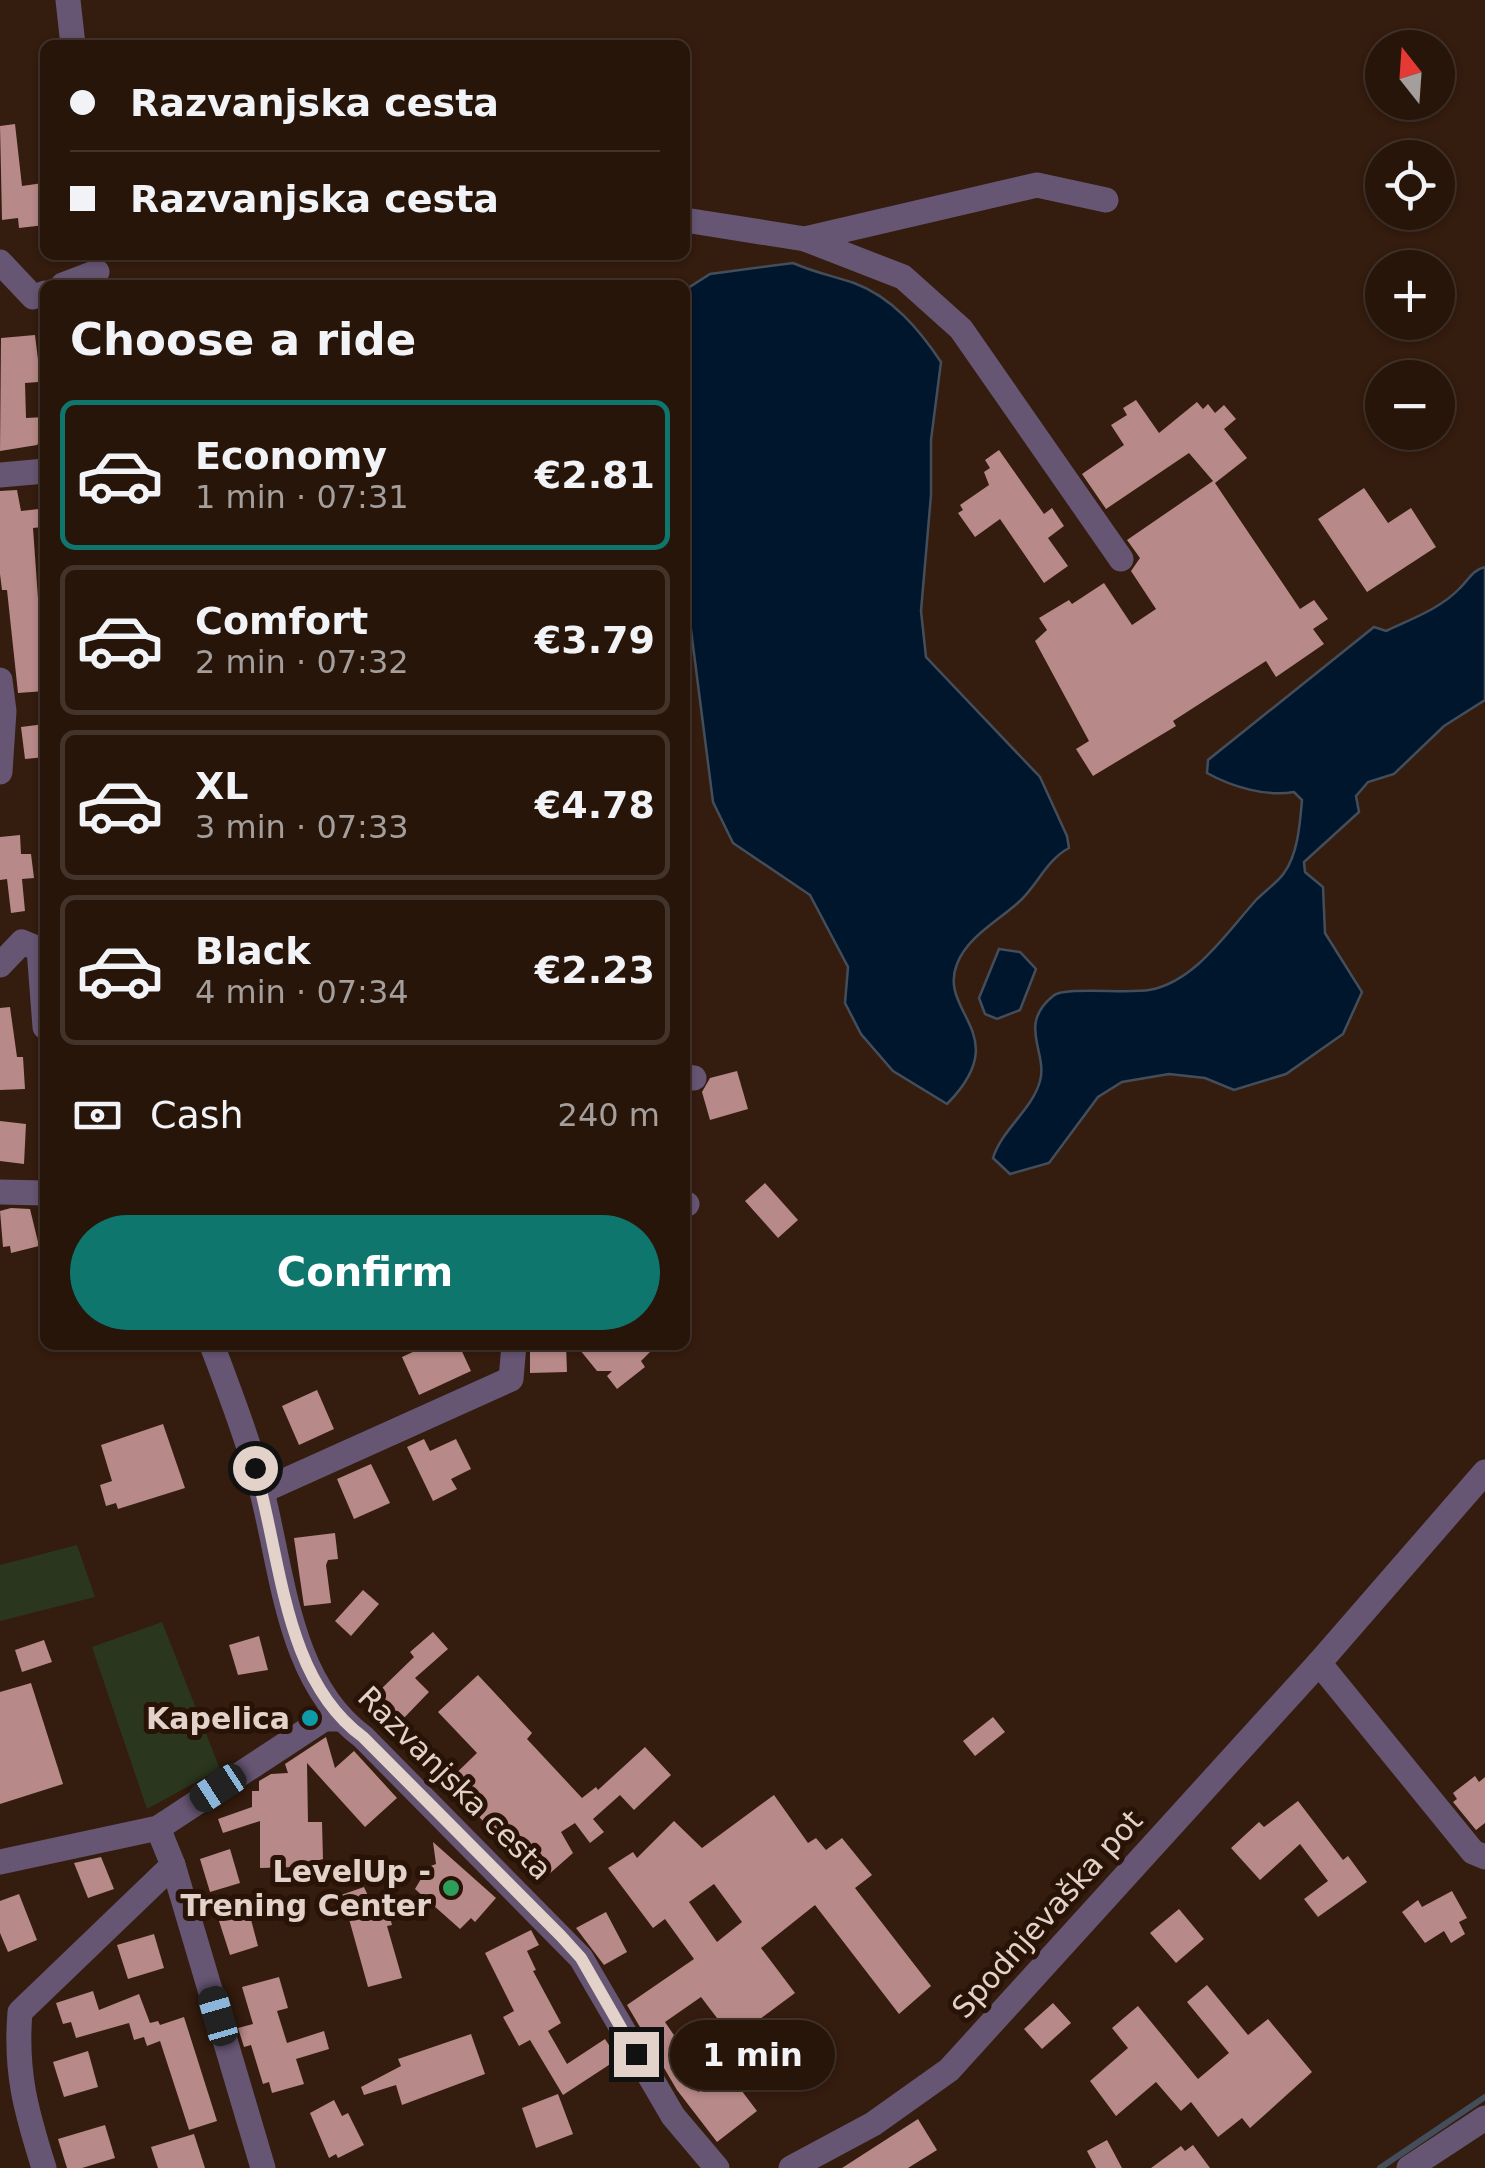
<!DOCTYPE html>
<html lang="en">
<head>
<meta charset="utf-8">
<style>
  :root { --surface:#27150a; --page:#2f1e13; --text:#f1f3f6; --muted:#a49f9c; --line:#43342b; --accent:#0f766e }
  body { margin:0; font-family:"DejaVu Sans",sans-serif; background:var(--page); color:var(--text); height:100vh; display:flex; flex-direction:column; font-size:38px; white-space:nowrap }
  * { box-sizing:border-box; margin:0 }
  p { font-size:32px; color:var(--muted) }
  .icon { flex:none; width:55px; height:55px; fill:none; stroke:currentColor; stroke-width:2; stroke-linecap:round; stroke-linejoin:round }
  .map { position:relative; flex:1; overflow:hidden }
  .drawer { position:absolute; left:40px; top:280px; width:650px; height:1070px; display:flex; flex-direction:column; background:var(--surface); border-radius:15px; box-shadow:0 2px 8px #0004,0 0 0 2px var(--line) }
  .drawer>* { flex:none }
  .banner { position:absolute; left:40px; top:40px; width:650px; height:220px; border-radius:15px; box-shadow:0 2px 8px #0004,0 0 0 2px var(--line); display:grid; align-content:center; height:220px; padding:0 30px; background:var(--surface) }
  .needle { width:65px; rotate:343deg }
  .buttons { position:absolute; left:1365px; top:30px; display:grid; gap:20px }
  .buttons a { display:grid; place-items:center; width:90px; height:90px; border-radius:50%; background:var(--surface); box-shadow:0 2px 8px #0004,0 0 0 2px var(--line); font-size:50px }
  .end { position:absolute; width:45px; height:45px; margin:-22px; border:12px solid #e3d2c9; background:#111; box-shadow:0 0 0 5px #111 }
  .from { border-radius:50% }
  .bubble { position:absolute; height:70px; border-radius:35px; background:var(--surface); box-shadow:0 2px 8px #0004,0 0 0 2px var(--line); font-size:32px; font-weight:600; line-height:70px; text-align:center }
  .car { position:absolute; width:30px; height:60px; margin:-30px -15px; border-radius:12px; box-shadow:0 0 8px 2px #0007; background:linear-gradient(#222 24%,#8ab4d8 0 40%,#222 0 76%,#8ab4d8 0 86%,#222 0) }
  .banner b { display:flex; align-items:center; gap:35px; height:95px; font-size:38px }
  .banner b+b { border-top:2px solid var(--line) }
  .banner i { width:25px; height:25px; background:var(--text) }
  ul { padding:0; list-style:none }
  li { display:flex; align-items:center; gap:30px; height:150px; margin:0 20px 15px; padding:0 10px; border:5px solid var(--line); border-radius:15px }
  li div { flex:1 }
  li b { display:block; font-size:38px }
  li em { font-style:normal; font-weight:600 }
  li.active { border-color:var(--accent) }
  li>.icon { width:90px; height:90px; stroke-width:1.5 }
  h2 { padding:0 30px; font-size:45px; line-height:120px }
  .pay { display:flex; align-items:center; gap:25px; height:110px; padding:0 30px; font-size:38px }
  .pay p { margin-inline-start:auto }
  .action { display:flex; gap:20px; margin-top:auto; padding:20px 30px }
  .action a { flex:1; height:115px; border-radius:60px; background:var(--accent); color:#fff; font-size:40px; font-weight:600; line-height:115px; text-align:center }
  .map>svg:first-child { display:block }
  .green { fill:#2b361e }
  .water { fill:#00162c; stroke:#444e5b; stroke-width:2.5 }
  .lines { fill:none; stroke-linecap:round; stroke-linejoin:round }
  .stream { stroke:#444e5b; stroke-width:6 }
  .building { fill:#b78988; fill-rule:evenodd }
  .minor { stroke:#665573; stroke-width:25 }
  .route { stroke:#e3d2c9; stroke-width:12 }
  .culture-dot { fill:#0f9aa8; stroke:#291206; stroke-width:4 }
  .leisure-dot { fill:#2e9e5b; stroke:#291206; stroke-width:4 }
  .labels { text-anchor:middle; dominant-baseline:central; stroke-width:10; stroke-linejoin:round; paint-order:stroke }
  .poi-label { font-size:30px; font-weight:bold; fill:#e3d2c9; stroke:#291206; text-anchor:end }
  .street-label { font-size:30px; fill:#e3d2c9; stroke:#291206 }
</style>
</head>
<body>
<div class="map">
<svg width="1485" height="2168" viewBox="0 0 1485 2168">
  <rect width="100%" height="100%" fill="#341c0e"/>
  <!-- green -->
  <g class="green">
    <path d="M 77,1545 L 95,1597 L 0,1621 L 0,1565 Z"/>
    <path d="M 162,1622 L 220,1769 L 147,1809 L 92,1647 Z"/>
  </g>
  <!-- water -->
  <g class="water">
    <path d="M 793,263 C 813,272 833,276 854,283 C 892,297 919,329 941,362 L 931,440 L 931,495 L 921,611 L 926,657 L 1040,777 L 1067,836 L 1069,848 C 1048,859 1038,883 1022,899 C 1002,919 968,935 957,964 C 937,1013 1016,1034 947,1104 L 893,1071 L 861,1034 L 845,1003 L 848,967 L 810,895 L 733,843 L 713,802 L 685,583 L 685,290 L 710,274 Z"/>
    <path d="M 1485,567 L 1485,700 L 1444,726 L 1394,774 L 1368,782 L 1356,796 L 1359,812 L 1304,862 L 1305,872 L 1323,887 L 1325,933 L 1362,992 L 1343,1034 L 1286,1074 L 1234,1090 L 1205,1078 L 1169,1074 L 1122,1082 L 1098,1097 L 1049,1163 L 1010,1174 L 993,1158 C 1002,1129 1032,1110 1040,1081 C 1048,1052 1017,1025 1053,996 C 1064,986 1126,994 1149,990 C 1195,982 1227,932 1257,899 C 1265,891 1278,882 1284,873 C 1298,854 1300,823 1302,800 L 1294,792 C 1267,797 1232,787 1207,773 L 1208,760 L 1374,627 L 1386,631 C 1411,619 1440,609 1460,588 C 1469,579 1473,570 1485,567 Z"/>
    <path d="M 999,949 L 1020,952 L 1036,969 L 1020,1010 L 997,1019 L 985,1014 L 979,998 Z"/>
  </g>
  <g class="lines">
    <!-- stream -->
    <path class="stream" d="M 1380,2168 L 1485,2097"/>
  </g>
  <!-- building -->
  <g class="building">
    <path d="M 15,124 L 22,186 L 43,183 L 45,225 L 19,228 L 18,218 L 2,220 L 0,126 Z"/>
    <path d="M 35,335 L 40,376 L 38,382 L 25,383 L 26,418 L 45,417 L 45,432 L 37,445 L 0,451 L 1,338 Z"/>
    <path d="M 1136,400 L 1159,433 L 1197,402 L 1203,409 L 1208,404 L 1215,413 L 1224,405 L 1236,419 L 1224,429 L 1247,458 L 1215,483 L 1300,609 L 1314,600 L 1328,619 L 1313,629 L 1324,644 L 1276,677 L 1266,661 L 1173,721 L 1176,726 L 1093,776 L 1076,749 L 1089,741 L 1035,641 L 1047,630 L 1039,618 L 1069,600 L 1072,604 L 1104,583 L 1132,625 L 1156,609 L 1131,571 L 1140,558 L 1127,540 L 1213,481 L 1189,453 L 1106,509 L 1082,474 L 1124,445 L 1111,425 L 1127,415 L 1123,408 Z"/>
    <path d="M 999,450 L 1044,514 L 1052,508 L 1064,526 L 1048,538 L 1068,566 L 1044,583 L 1000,519 L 975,537 L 958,513 L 963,510 L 960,505 L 989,485 L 984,472 L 990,468 L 985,460 Z"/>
    <path d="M 1364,488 L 1388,523 L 1411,508 L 1436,547 L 1367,592 L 1318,519 Z"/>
    <path d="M 17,490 L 21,511 L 39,509 L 42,527 L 33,528 L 42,655 L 45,655 L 45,691 L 18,693 L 7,590 L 2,590 L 0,574 L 0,491 Z"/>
    <path d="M 45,724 L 45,757 L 25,759 L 21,727 Z"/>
    <path d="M 20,835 L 21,854 L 31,854 L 34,878 L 22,879 L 25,911 L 11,913 L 7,879 L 0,880 L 0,837 Z"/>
    <path d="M 10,1007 L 17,1057 L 23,1057 L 25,1089 L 0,1090 L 0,1008 Z"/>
    <path d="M 737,1071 L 748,1109 L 710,1120 L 702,1092 L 710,1078 Z"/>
    <path d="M 0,1121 L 26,1124 L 24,1164 L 0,1161 Z"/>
    <path d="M 765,1183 L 798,1220 L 778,1238 L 745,1201 Z"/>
    <path d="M 11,1208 L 30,1209 L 39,1246 L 11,1253 L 10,1246 L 3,1247 L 0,1211 Z"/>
    <path d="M 428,1345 L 459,1345 L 471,1371 L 419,1395 L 402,1357 Z"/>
    <path d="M 530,1345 L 566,1345 L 567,1372 L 530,1373 Z"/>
    <path d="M 576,1345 L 657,1345 L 641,1361 L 645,1367 L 617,1389 L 607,1376 L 612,1371 L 597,1371 Z"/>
    <path d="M 317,1390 L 334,1429 L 299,1445 L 282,1406 Z"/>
    <path d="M 163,1424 L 185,1488 L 118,1509 L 116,1503 L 106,1506 L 100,1485 L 112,1481 L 101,1445 Z"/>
    <path d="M 424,1439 L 430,1451 L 456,1439 L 471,1469 L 451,1479 L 457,1489 L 433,1501 L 407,1447 Z"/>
    <path d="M 371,1464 L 390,1503 L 354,1519 L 337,1479 Z"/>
    <path d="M 335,1533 L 338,1559 L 328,1560 L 326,1565 L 331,1603 L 304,1606 L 294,1538 Z"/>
    <path d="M 363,1590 L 379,1604 L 351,1636 L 335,1621 Z"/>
    <path d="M 433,1632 L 448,1649 L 415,1678 L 429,1692 L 403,1719 L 377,1693 L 414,1657 L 410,1652 Z"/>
    <path d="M 259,1636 L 268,1670 L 238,1675 L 229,1645 Z"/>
    <path d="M 44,1640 L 52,1662 L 22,1672 L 15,1650 Z"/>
    <path d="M 478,1675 L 532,1733 L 527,1739 L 582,1798 L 596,1787 L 598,1790 L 645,1747 L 671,1775 L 634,1810 L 620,1795 L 593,1819 L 604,1832 L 590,1843 L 575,1823 L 561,1832 L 573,1853 L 548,1875 L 521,1850 L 516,1855 L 446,1783 L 477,1753 L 438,1712 Z"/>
    <path d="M 31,1683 L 63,1784 L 0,1804 L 0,1692 Z"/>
    <path d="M 993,1717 L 1005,1732 L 975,1756 L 963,1741 Z"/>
    <path d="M 326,1737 L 335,1768 L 354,1751 L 397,1798 L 365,1827 L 307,1763 L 308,1822 L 322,1822 L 323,1859 L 295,1867 L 260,1868 L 260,1821 L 223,1833 L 218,1819 L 252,1807 L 252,1791 L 259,1791 L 259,1781 L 271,1774 L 288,1773 L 285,1764 Z"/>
    <path d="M 1475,1776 L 1479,1782 L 1485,1777 L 1485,1823 L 1476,1830 L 1453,1802 L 1457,1799 L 1453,1793 Z"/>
    <path d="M 774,1795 L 808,1843 L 816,1838 L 826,1850 L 842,1838 L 872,1875 L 855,1888 L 931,1986 L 899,2014 L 815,1905 L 761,1948 L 795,1993 L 733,2039 L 701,1997 L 665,2022 L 680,2044 L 670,2050 L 698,2092 L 726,2070 L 757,2111 L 717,2142 L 677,2090 L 627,2005 L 694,1959 L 665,1919 L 653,1928 L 608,1868 L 633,1852 L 637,1858 L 674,1821 L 702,1848 ZM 714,1884 L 742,1922 L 717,1942 L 689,1902 Z"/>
    <path d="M 1298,1801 L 1343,1860 L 1348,1856 L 1367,1882 L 1318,1917 L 1304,1899 L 1328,1881 L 1300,1844 L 1260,1880 L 1231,1848 L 1259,1822 L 1264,1827 Z"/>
    <path d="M 433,1842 L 496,1898 L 475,1922 L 471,1918 L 460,1929 L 415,1889 L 428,1867 L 436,1864 Z"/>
    <path d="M 230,1849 L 240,1883 L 210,1892 L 200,1859 Z"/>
    <path d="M 101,1857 L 114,1889 L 88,1898 L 74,1863 Z"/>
    <path d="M 364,1887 L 375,1911 L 387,1907 L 392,1925 L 387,1926 L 402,1978 L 368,1987 L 349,1919 L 346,1920 L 338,1896 Z"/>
    <path d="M 1452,1891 L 1467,1918 L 1459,1922 L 1465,1934 L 1451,1943 L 1444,1931 L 1425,1943 L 1402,1912 L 1418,1900 L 1422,1907 Z"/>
    <path d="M 19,1894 L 37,1940 L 8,1952 L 0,1933 L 0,1901 Z"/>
    <path d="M 1179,1909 L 1204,1939 L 1176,1963 L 1150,1933 Z"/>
    <path d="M 249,1912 L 258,1946 L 230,1955 L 219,1921 Z"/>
    <path d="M 606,1912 L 627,1952 L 604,1965 L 576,1928 Z"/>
    <path d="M 531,1930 L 539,1945 L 527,1951 L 536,1970 L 533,1971 L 561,2023 L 548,2031 L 567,2064 L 605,2039 L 618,2059 L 563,2095 L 530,2040 L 519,2046 L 503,2017 L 514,2011 L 485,1953 Z"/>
    <path d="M 154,1934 L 164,1968 L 128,1979 L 117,1945 Z"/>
    <path d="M 279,1977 L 288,2008 L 277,2011 L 287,2043 L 324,2031 L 329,2049 L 296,2059 L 304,2084 L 272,2093 L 269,2082 L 263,2084 L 251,2045 L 244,2047 L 238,2028 L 253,2024 L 242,1987 Z"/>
    <path d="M 1207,1985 L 1248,2035 L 1268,2019 L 1312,2072 L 1250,2128 L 1242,2118 L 1218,2137 L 1191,2102 L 1181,2111 L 1156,2082 L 1116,2116 L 1090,2081 L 1128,2048 L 1112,2028 L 1138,2006 L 1198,2079 L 1229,2053 L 1187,2002 Z"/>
    <path d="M 93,1991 L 99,2010 L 139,1994 L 150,2023 L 158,2021 L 160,2025 L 184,2017 L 217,2121 L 189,2130 L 160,2041 L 147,2046 L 144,2037 L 134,2040 L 129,2023 L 76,2038 L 71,2022 L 63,2024 L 56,2003 Z"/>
    <path d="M 1053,2003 L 1071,2023 L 1042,2049 L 1024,2029 Z"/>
    <path d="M 471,2034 L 485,2074 L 402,2105 L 396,2085 L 364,2095 L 361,2087 L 401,2066 L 398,2059 Z"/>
    <path d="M 88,2051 L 98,2087 L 64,2097 L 53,2062 Z"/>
    <path d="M 558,2094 L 573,2134 L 536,2148 L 522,2108 Z"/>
    <path d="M 334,2100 L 342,2116 L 348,2113 L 364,2145 L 338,2158 L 336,2154 L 329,2158 L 310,2113 Z"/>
    <path d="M 918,2119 L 937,2150 L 908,2168 L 842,2168 Z"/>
    <path d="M 105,2125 L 115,2158 L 82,2168 L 67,2168 L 58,2139 Z"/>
    <path d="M 194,2134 L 205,2168 L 158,2168 L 151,2147 Z"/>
    <path d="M 1107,2140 L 1122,2168 L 1096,2168 L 1087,2151 Z"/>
    <path d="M 1193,2145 L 1210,2168 L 1151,2168 L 1181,2146 L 1185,2151 Z"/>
  </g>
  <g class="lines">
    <!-- minor -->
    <g class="minor">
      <path d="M 68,0 L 73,45"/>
      <path d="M 685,220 L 805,239 L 903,277 L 961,329 L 1121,559"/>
      <path d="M 805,239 L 1037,185 L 1106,200"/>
      <path d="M 0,262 L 33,297 L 45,293"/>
      <path d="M 63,285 L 97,272"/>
      <path d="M 0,475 L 45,471"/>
      <path d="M 0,680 L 4,711 L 0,772"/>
      <path d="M 0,965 L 22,942 L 39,949 L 45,1027"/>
      <path d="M 685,1077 L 694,1078"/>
      <path d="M 0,1192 L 45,1193"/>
      <path d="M 685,1205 L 687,1204"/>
      <path d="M 212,1345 C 230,1393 249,1442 262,1492 C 283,1574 289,1683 363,1737 L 581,1958 L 673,2116 L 717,2168"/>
      <path d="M 262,1491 L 511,1379 L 514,1345"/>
      <path d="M 1319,1663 L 1473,1852 L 1485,1857"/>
      <path d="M 158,1828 L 173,1865 L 263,2168"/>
      <path d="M 0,1862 L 158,1828 L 324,1719 L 339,1719"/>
      <path d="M 44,2168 C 26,2111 15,2072 20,2012 L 173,1865"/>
      <path d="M 791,2168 L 873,2124 L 949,2070 L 1319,1663 L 1485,1472"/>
      <path d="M 1409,2168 L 1485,2118"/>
    </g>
  </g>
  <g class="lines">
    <!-- route -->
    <path class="route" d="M 255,1468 C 281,1555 283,1679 363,1737 L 561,1936 L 581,1958 L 636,2054"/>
  </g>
  <!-- markers -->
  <circle class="culture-dot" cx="310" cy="1718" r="10"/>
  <circle class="leisure-dot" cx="451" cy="1888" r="10"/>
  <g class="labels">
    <!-- poi labels -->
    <g class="poi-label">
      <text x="290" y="1718">Kapelica</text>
      <text x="431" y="1871">LevelUp -<tspan x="431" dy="34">Trening Center</tspan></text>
    </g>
    <!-- street labels -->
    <g class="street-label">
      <text transform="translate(455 1783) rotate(45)">Razvanjska cesta</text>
      <text transform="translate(1047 1914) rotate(-48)">Spodnjevaška pot</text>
    </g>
  </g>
</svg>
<div class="buttons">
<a><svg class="needle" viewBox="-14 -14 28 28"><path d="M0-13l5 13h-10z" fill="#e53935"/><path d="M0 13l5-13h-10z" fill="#a49f9c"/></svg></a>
<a><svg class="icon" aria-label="locate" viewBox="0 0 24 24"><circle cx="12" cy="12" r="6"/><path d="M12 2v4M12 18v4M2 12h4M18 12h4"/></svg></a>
<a>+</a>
<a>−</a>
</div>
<i class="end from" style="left:255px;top:1468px"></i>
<i class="end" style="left:636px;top:2054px"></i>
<div class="bubble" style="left:670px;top:2020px;width:165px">1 min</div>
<i class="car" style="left:218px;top:1788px;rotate:237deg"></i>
<i class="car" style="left:218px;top:2016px;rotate:344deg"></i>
<div class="banner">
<b><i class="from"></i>Razvanjska cesta</b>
<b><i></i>Razvanjska cesta</b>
</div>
<section class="drawer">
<h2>Choose a ride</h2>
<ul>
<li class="active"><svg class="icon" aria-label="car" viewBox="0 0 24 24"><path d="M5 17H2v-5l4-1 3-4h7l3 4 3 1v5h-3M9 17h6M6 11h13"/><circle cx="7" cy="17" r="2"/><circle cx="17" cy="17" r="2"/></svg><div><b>Economy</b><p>1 min · 07:31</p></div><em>€2.81</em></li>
<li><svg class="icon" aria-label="car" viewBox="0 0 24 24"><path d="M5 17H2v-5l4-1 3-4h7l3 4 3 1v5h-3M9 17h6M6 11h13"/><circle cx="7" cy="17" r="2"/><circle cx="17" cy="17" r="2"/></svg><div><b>Comfort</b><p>2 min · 07:32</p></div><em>€3.79</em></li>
<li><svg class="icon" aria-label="car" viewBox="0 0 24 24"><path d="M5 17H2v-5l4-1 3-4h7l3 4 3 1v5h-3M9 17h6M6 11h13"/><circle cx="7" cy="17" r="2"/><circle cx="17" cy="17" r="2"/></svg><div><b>XL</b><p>3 min · 07:33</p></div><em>€4.78</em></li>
<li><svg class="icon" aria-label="car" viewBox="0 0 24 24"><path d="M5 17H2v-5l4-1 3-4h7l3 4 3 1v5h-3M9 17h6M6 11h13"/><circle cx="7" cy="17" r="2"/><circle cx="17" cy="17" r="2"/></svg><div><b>Black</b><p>4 min · 07:34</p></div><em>€2.23</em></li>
</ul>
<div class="pay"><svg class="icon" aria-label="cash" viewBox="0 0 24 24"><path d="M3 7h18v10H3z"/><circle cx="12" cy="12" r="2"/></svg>Cash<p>240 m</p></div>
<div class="action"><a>Confirm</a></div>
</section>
</div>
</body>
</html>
